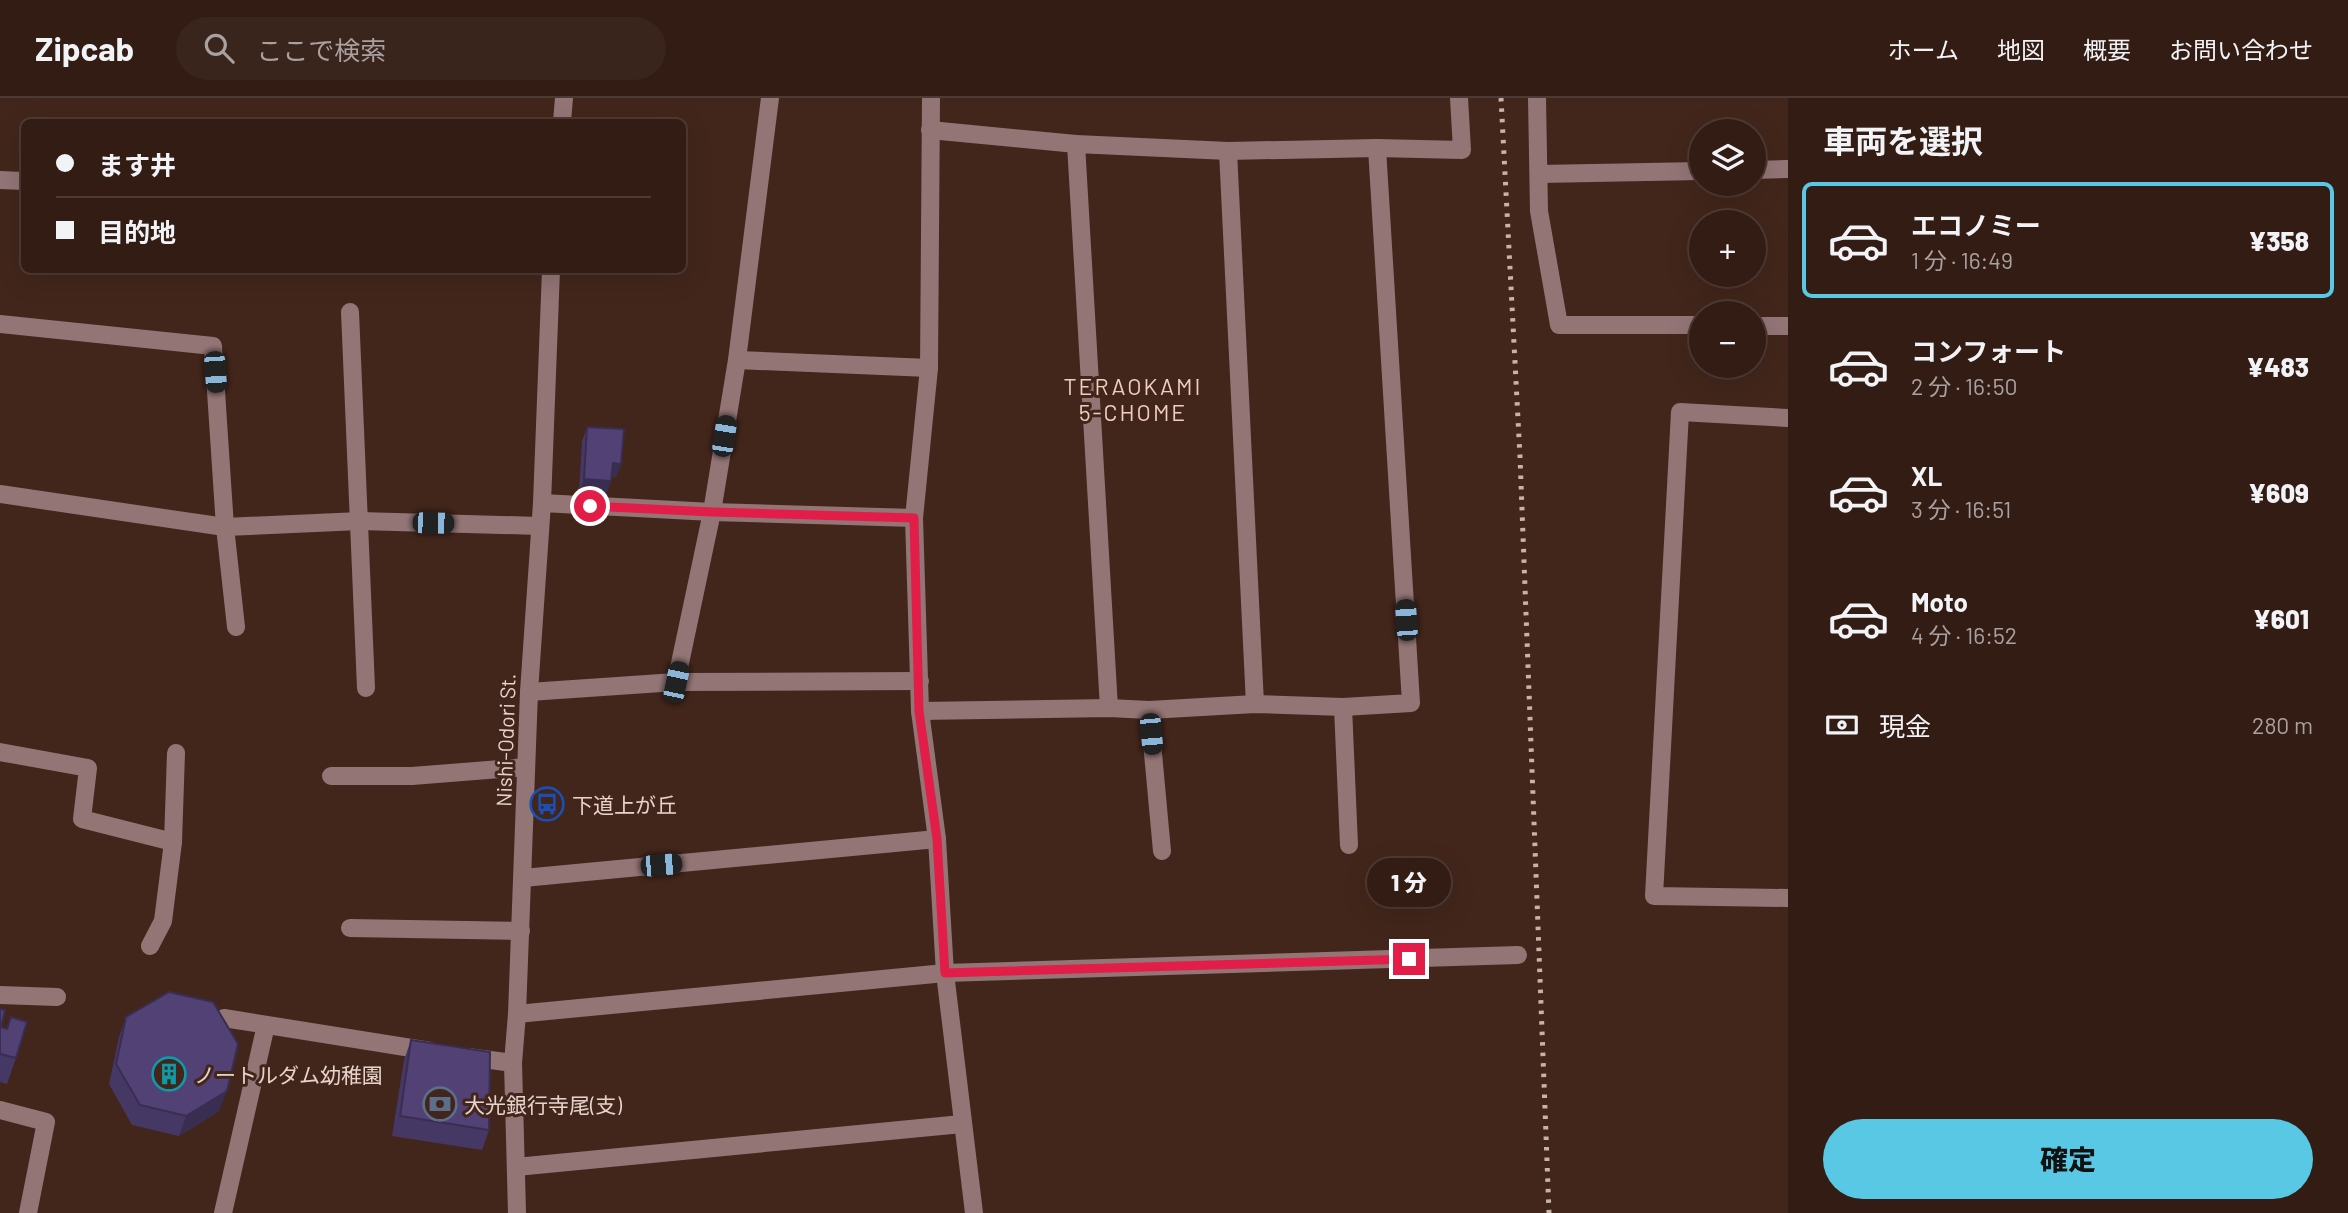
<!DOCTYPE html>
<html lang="ja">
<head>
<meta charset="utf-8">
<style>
  :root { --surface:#321c14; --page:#3a251d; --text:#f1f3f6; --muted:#a8a1a0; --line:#4d3a34; --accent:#59c8e5 }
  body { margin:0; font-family:Barlow,"Noto Sans JP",sans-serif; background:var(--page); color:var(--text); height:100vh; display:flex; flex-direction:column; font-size:26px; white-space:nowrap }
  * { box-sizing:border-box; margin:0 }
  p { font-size:23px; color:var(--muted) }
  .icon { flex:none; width:38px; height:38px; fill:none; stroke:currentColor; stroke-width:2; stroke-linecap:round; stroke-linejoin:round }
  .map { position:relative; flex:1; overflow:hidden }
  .side { display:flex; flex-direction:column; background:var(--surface); width:560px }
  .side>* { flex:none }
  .hud { position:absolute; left:21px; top:21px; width:665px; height:154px; border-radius:10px; box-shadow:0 7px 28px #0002,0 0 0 2px var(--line); display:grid; align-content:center; height:154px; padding:0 35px; background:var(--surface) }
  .buttons { position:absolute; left:1689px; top:21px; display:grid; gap:14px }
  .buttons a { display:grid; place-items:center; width:77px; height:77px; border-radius:50%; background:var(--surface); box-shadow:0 7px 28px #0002,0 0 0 2px var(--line); font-size:35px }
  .end { position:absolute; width:32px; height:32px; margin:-16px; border:9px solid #e11d48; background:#fff; box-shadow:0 0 0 4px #fff }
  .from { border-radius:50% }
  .bubble { position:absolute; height:49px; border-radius:24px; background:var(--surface); box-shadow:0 7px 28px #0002,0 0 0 2px var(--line); font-size:23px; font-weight:800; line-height:49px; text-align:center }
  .car { position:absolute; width:21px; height:42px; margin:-21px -10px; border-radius:9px; box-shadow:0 0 5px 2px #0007; background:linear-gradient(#222 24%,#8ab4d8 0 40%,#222 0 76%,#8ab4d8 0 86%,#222 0) }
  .hud b { display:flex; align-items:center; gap:24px; height:66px; font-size:26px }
  .hud b+b { border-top:2px solid var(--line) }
  .hud i { width:18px; height:18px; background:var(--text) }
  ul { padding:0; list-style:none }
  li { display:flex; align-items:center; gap:21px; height:116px; margin:0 14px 10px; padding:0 21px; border:4px solid transparent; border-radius:10px }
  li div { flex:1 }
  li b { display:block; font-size:26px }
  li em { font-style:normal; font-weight:800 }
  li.current { border-color:var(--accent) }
  li>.icon { width:63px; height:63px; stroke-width:1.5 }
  h2 { padding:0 35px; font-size:32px; line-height:84px }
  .pay { display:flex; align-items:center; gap:18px; height:77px; padding:0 35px; font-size:26px }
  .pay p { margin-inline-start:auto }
  .primary-button { display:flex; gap:14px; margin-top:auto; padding:14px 35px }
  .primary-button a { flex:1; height:80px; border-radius:42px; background:var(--accent); color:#111; font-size:28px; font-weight:800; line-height:80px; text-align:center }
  header { display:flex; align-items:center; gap:42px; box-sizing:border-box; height:98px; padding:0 35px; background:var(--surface); border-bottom:2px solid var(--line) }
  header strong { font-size:33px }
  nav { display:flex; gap:38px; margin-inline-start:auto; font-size:24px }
  .search { width:490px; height:63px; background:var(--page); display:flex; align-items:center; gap:18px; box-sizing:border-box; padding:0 24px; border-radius:38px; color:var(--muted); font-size:26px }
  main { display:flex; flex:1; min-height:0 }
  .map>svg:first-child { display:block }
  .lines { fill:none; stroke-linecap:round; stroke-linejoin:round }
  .minor { stroke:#937576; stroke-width:18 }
  .rail { stroke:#c7b3aa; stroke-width:5; stroke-dasharray:3.5 7; stroke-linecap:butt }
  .wall { fill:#463864 }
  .shaded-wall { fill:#392e51 }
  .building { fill:#514174; stroke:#392e51; stroke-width:2 }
  .route { stroke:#e11d48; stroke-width:9 }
  .labels { text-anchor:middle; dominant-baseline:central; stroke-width:6; stroke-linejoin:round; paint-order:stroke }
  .street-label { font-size:21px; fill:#e6d4cc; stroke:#42261b }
  .poi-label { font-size:21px; fill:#e6d4cc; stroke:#42261b; text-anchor:start }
  .neighbourhood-label { font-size:23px; letter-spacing:2px; fill:#f1cdbe; stroke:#42261b }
</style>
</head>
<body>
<header>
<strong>Zipcab</strong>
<div class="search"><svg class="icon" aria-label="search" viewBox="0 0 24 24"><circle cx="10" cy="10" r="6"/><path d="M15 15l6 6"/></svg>ここで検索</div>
<nav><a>ホーム</a><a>地図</a><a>概要</a><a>お問い合わせ</a></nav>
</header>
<main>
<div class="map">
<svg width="1788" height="1115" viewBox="0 0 1788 1115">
  <rect width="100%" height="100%" fill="#42261b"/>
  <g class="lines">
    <!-- minor -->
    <g class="minor">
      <path d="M 931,0 L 929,270 L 914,420 L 920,613 L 937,741 L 945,875 L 974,1115"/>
      <path d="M 1537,0 L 1539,113 L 1559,227 L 1701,227"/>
      <path d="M 562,24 L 564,0"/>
      <path d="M 1076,46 L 1109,610"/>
      <path d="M 1377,50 L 1462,52 L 1459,0"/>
      <path d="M 1228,53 L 1255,606"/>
      <path d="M 1754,72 L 1788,71"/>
      <path d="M 1539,76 L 1701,73"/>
      <path d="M 0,82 L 24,83"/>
      <path d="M 350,214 L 366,590"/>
      <path d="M 0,226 L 213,248 L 225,429 L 236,529"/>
      <path d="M 1754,228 L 1788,228"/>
      <path d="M 737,262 L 929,270"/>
      <path d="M 1788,320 L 1680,314 L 1654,798 L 1788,800"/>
      <path d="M 0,396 L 225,429 L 360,423 L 540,428"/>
      <path d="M 542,405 L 712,414 L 914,420"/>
      <path d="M 676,584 L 712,414 L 737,262 L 770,0"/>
      <path d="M 529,594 L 676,584 L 920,583"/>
      <path d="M 1343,609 L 1349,747"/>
      <path d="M 1149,612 L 1162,753"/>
      <path d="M 920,613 L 1109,610 L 1149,612 L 1255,606 L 1343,609 L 1411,605 L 1377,50 L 1228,53 L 1076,46 L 930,32"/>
      <path d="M 0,654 L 88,670 L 82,721 L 173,744"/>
      <path d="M 331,678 L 412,678 L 526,669"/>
      <path d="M 523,780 L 937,741"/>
      <path d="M 350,830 L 521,833"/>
      <path d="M 150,848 L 163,823 L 173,744 L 176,655"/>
      <path d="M 0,897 L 57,899"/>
      <path d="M 517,916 L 945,875 L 1518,857"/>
      <path d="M 224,920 L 430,953"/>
      <path d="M 468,959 L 513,965"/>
      <path d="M 0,1012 L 46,1024 L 28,1115"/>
      <path d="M 516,1069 L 962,1026"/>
      <path d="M 223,1115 L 266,927"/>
      <path d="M 517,1115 L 513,965 L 517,916 L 529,594 L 542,405 L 551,172"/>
    </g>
    <!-- rail -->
    <path class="rail" d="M 1501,0 L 1520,359 L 1549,1115"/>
  </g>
  <!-- wall -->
  <g class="wall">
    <path d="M 587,329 L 621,366 L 616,379 L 612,379 L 606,397 L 579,395 L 582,343 Z"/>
    <path d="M 0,911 L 1,929 L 7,931 L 11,919 L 16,960 L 7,986 L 0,984 Z"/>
    <path d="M 126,919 L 219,1013 L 179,1038 L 132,1027 L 109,986 L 119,939 Z"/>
    <path d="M 411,942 L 489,1032 L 482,1052 L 392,1038 L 404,962 Z"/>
  </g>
  <!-- shaded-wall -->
  <g class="shaded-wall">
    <path d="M 613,365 L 621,366 L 616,379 L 608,379 Z"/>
    <path d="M 584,381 L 611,383 L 606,397 L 579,395 Z"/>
    <path d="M 227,993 L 219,1013 L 179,1038 L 186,1018 Z"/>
  </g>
  <!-- building -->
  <g class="building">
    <path d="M 587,329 L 624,331 L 621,366 L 613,365 L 611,383 L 584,381 Z"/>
    <path d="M 169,894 L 213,904 L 238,946 L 227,993 L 186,1018 L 140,1007 L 116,966 L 126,919 Z"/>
    <path d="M 0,911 L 5,912 L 1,929 L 7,931 L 11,919 L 27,924 L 16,960 L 0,956 Z"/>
    <path d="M 411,942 L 490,954 L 489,1032 L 400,1018 Z"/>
  </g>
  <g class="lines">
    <!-- route -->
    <path class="route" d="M 590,408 L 712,414 L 914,420 L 919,613 L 937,741 L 945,875 L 1409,861"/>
  </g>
  <!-- icons -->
  <defs>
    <symbol id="bus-ring" viewBox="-11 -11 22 22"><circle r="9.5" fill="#42261b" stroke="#1a4fb4" stroke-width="1.5"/><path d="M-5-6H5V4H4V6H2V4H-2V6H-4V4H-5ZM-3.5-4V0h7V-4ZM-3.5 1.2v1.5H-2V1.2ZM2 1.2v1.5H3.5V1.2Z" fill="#1a4fb4"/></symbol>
    <symbol id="building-ring" viewBox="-11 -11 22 22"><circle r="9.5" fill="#42261b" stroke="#0f9aa8" stroke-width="1.5"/><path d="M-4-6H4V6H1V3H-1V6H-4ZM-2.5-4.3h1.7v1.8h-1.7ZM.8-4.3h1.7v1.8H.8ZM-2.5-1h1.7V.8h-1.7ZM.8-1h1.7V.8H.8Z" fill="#0f9aa8"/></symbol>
    <symbol id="bank-ring" viewBox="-11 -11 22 22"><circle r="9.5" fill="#42261b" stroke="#5c6f8a" stroke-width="1.5"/><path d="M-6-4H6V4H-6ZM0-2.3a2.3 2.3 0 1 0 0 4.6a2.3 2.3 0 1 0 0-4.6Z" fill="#5c6f8a"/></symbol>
  </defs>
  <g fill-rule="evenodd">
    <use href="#bus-ring" x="528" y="687" width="38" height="38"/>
    <use href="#building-ring" x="150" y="957" width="38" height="38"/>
    <use href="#bank-ring" x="421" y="987" width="38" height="38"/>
  </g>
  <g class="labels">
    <!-- street labels -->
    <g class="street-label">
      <text transform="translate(505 642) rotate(-88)">Nishi-Odori St.</text>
    </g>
    <!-- poi labels -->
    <g class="poi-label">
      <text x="572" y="706">下道上が丘</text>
      <text x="194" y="976">ノートルダム幼稚園</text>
      <text x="464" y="1006">大光銀行寺尾(支)</text>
    </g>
    <!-- neighbourhood labels -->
    <g class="neighbourhood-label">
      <text x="1133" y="288">TERAOKAMI<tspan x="1133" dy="26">5-CHOME</tspan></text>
    </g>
  </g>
</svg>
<div class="buttons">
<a><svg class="icon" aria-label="layers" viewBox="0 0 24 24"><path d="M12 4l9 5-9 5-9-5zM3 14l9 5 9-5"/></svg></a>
<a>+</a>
<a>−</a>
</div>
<i class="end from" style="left:590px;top:408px"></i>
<i class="end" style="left:1409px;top:861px"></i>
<div class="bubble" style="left:1367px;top:760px;width:84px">1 分</div>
<i class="car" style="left:215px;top:274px;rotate:176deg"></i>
<i class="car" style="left:724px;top:338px;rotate:9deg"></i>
<i class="car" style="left:433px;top:425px;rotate:91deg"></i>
<i class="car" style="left:1406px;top:522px;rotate:356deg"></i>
<i class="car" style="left:676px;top:584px;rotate:12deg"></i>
<i class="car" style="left:1151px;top:636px;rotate:175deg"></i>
<i class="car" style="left:661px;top:767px;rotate:85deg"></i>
<div class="hud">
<b><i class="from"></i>ます井</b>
<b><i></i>目的地</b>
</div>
</div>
<section class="side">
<h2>車両を選択</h2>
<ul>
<li class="current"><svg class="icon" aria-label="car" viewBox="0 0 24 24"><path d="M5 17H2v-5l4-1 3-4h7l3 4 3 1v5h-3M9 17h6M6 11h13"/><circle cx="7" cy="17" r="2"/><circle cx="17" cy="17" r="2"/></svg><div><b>エコノミー</b><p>1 分 · 16:49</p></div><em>¥358</em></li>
<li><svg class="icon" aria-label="car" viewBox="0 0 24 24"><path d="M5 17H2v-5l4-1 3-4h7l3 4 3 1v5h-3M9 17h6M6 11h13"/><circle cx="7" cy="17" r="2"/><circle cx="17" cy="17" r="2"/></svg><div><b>コンフォート</b><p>2 分 · 16:50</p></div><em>¥483</em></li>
<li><svg class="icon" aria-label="car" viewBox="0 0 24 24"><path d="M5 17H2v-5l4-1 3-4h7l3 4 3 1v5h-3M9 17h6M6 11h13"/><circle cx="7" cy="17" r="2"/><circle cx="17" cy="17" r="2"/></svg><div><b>XL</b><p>3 分 · 16:51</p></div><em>¥609</em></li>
<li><svg class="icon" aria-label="car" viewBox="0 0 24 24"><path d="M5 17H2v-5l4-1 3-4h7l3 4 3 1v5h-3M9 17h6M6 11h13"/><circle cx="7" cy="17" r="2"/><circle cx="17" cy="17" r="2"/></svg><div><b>Moto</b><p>4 分 · 16:52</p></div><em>¥601</em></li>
</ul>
<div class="pay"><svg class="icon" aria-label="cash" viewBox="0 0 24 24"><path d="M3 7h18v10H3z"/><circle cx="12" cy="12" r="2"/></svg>現金<p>280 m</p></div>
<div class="primary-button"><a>確定</a></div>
</section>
</main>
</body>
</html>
